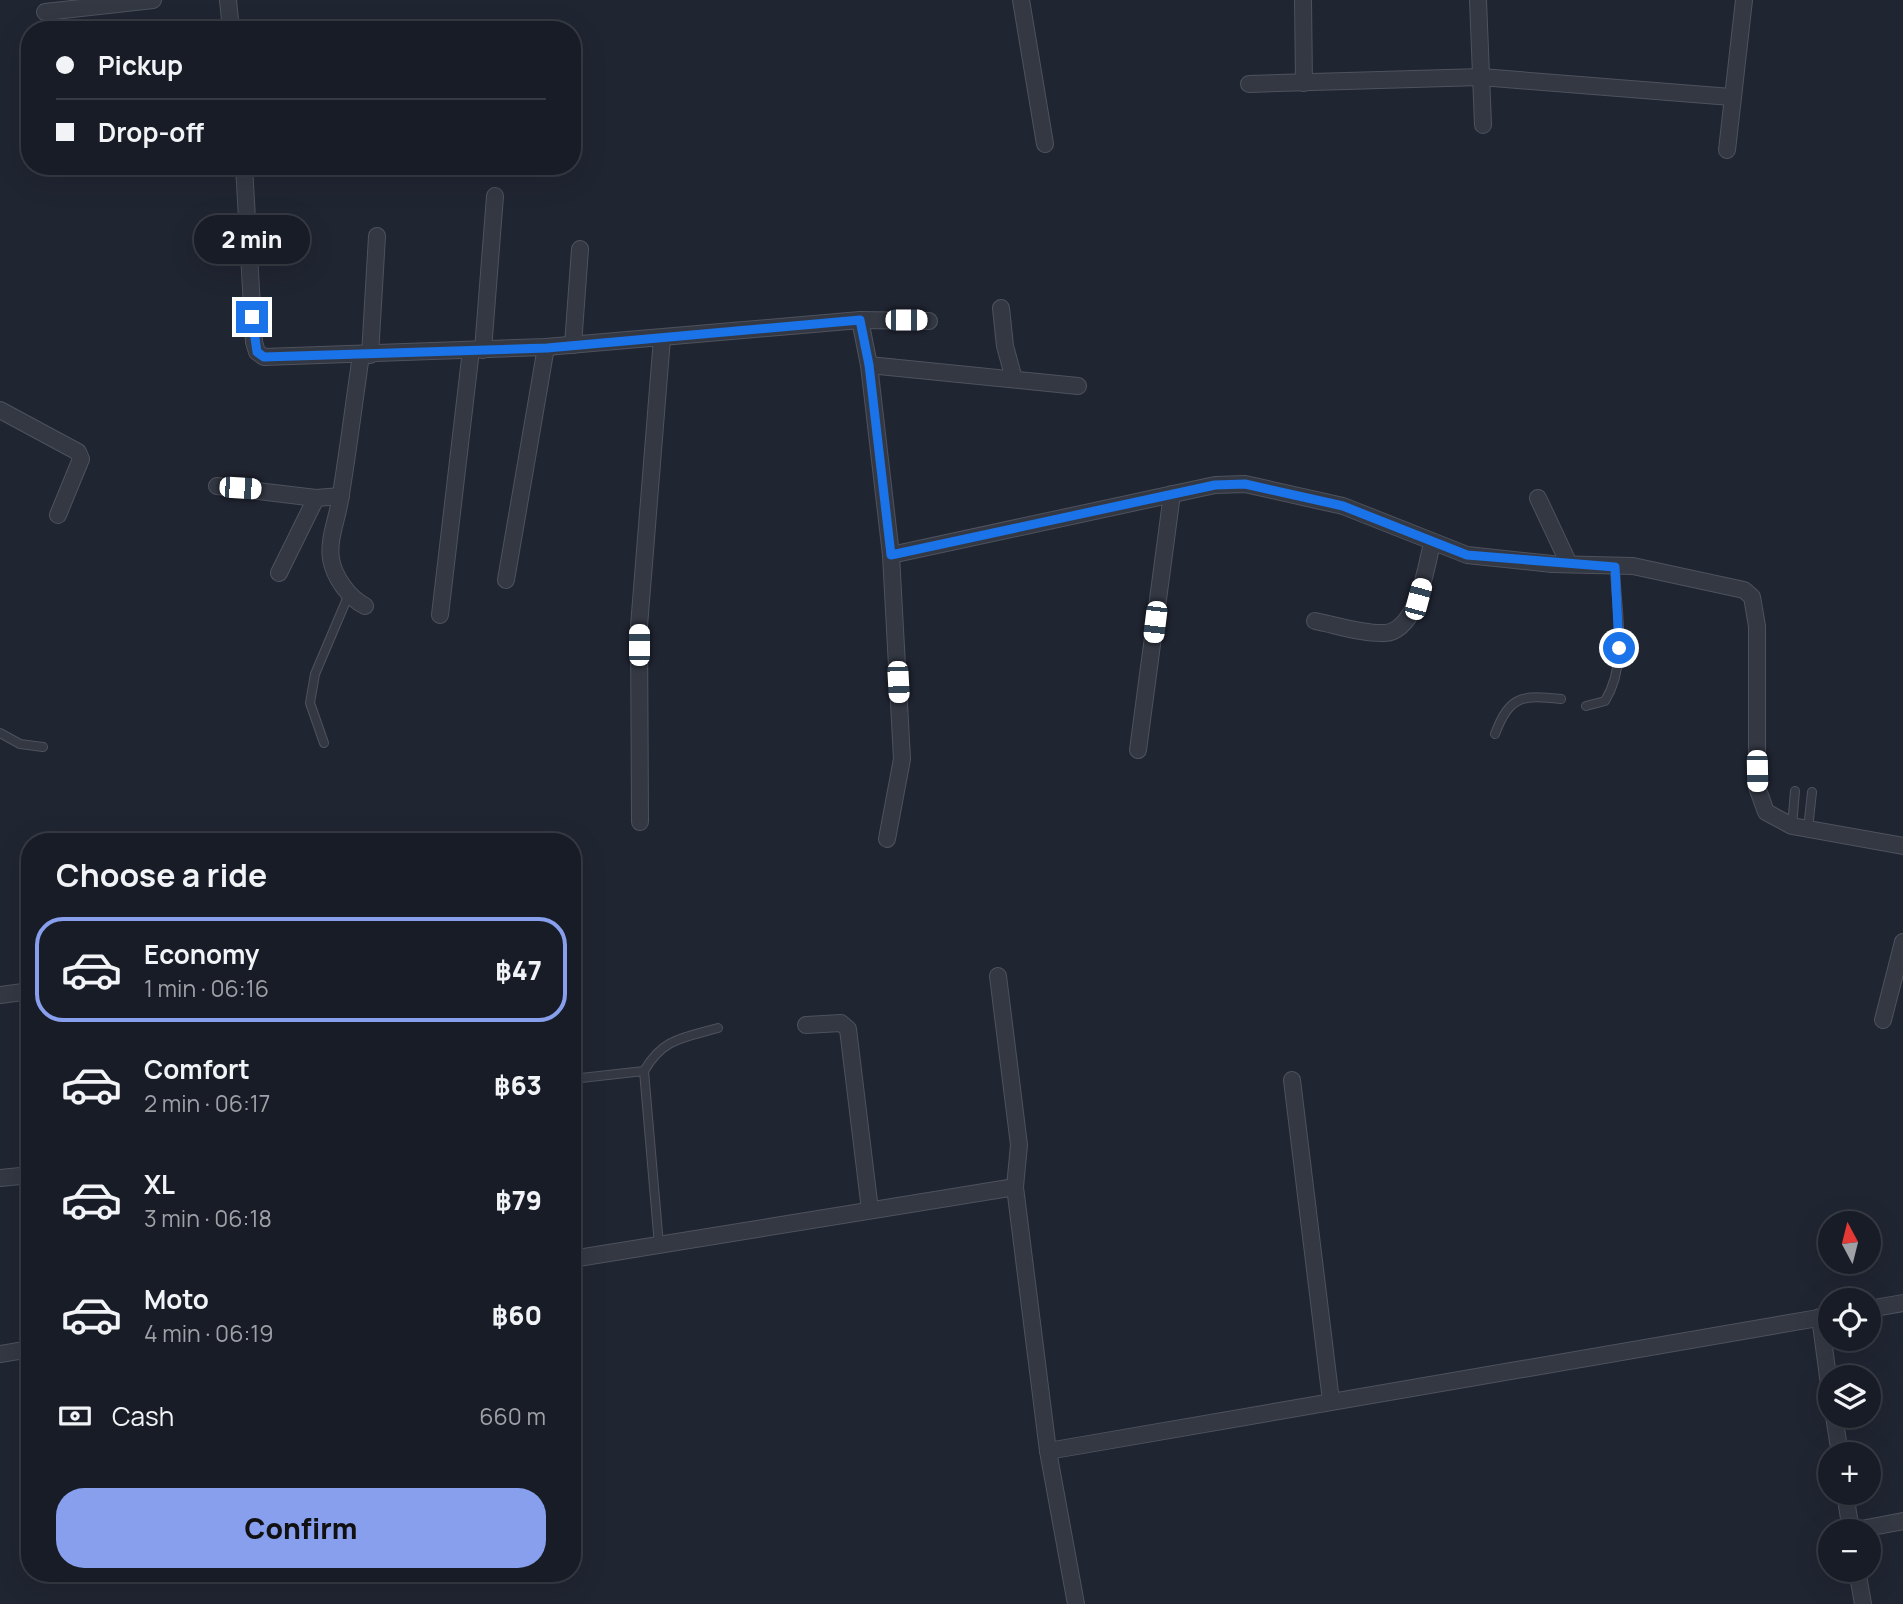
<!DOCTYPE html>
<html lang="en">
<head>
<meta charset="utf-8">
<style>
  :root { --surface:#181c26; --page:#21252e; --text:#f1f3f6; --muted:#9fa1a7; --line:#363a43; --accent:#879fec }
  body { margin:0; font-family:Manrope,sans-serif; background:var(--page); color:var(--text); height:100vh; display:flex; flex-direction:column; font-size:26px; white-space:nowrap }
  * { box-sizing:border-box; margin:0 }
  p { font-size:23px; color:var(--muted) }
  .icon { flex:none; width:38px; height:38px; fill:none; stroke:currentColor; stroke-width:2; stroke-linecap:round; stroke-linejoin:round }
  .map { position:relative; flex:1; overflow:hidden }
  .side { position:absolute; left:21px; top:833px; width:560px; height:749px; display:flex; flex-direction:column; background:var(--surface); border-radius:28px; box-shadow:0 7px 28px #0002,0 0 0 2px var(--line) }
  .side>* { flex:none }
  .guide { position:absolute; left:21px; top:21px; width:560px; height:154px; border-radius:28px; box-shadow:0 7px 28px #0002,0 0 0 2px var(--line); display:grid; align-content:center; height:154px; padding:0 35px; background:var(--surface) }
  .needle { width:46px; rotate:353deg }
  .tools { position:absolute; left:1818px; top:1211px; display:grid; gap:14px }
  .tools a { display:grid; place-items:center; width:63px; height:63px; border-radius:50%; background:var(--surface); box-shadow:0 7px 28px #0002,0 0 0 2px var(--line); font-size:35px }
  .end { position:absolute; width:32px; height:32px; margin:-16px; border:9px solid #1a73e8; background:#fff; box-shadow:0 0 0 4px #fff }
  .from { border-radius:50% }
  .bubble { position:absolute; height:49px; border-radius:24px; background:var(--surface); box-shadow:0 7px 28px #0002,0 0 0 2px var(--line); font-size:23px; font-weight:800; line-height:49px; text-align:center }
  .car { position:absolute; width:21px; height:42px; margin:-21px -10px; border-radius:9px; box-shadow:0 0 5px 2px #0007; background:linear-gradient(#fff 24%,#345 0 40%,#fff 0 76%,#345 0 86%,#fff 0) }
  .guide b { display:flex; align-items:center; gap:24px; height:66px; font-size:26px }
  .guide b+b { border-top:2px solid var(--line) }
  .guide i { width:18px; height:18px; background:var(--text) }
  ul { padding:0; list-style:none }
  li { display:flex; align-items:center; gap:21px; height:105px; margin:0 14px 10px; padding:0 21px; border:4px solid transparent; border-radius:28px }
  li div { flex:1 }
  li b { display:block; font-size:26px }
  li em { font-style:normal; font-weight:800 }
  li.on { border-color:var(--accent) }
  li>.icon { width:63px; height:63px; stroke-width:1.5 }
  h2 { padding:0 35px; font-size:32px; line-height:84px }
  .pay { display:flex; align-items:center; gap:18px; height:77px; padding:0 35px; font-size:26px }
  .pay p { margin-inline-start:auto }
  .action { display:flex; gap:14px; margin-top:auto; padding:14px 35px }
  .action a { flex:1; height:80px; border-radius:28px; background:var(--accent); color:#111; font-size:28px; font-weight:800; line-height:80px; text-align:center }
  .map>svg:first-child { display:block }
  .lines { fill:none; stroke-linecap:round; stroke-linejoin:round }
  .service-casing { stroke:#4e525e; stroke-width:10 }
  .minor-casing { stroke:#4e525e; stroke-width:18 }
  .service { stroke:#333843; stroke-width:8 }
  .minor { stroke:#333843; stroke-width:16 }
  .route { stroke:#1a73e8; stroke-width:9 }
</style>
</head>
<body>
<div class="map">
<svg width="1903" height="1604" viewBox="0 0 1903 1604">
  <rect width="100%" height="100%" fill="#202532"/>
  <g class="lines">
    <defs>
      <g id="service">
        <path d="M 1586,706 L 1605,701 C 1629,662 1616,611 1615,567"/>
        <path d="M 0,733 L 20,744 L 43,747"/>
        <path d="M 1495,734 C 1510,695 1522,695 1561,699"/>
        <path d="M 324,743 L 310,703 L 315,674 L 349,594"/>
        <path d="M 1792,826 L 1795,791"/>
        <path d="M 1808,829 L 1812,792"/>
        <path d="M 644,1071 C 663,1038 683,1038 718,1028"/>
        <path d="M 572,1079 L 644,1071 L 659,1245"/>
      </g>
      <g id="minor">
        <path d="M 228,0 L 231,30"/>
        <path d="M 1021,0 L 1045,144"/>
        <path d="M 1303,0 L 1304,83"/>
        <path d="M 1478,0 L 1483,125"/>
        <path d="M 45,12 L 153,0"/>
        <path d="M 1249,84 L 1481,77 L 1731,97"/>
        <path d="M 1727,150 L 1744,0"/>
        <path d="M 244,166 L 254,342 L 257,352 L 264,357 L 546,347 L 860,320 L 869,365 L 891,555 L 902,759 L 887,839"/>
        <path d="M 1001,308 L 1005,346 L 1014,379"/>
        <path d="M 860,320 L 929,321"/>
        <path d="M 573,345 L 580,249"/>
        <path d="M 483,350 L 495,196"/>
        <path d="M 361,355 C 354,403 348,452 340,500 C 337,520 328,539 331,559 C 334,577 349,598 365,606"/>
        <path d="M 370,355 L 377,236"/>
        <path d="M 869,365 L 1078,386"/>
        <path d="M 0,410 L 78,452 L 81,459 L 58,515"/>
        <path d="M 217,486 L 316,498"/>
        <path d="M 1538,498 L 1569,564"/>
        <path d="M 891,555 L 1215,485 L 1245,484 L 1343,506 L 1467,555 L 1552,564 L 1633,566 L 1744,590 L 1752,597 L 1757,626 L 1757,787 L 1766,812 L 1792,826 L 1903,846"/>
        <path d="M 279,573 L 316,498 L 341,496"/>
        <path d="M 506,580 L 546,347"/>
        <path d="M 440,615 L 471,350"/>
        <path d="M 1315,621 C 1336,625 1363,634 1384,633 C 1417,632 1426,568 1432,543"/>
        <path d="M 1138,750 L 1172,494"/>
        <path d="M 640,822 L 639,626 L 662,338"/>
        <path d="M 998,976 L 1019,1145 L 1015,1187"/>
        <path d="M 0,995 L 30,991"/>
        <path d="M 1883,1020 L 1903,942"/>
        <path d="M 806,1025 L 841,1023 L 848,1029 L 870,1210"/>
        <path d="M 1292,1080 L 1331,1401"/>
        <path d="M 0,1178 L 30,1175"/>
        <path d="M 572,1259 L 1015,1187 L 1048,1451 L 1076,1604"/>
        <path d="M 1869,1309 L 1903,1303"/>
        <path d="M 1820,1317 L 1830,1392"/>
        <path d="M 0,1354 L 30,1349"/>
        <path d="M 1834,1416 L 1840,1454"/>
        <path d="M 1048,1451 L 1830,1316"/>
        <path d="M 1845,1493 L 1851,1531"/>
        <path d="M 1851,1531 L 1903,1521"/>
        <path d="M 1857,1570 L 1863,1604"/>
      </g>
    </defs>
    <!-- service casing -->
    <use href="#service" class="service-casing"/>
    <!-- minor casing -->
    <use href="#minor" class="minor-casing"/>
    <!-- service -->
    <use href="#service" class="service"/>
    <!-- minor -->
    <use href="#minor" class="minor"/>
  </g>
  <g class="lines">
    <!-- route -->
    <path class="route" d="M 252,317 L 257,352 L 264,357 L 547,348 L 860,320 L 869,365 L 891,555 L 1215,485 L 1245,484 L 1343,506 L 1467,555 L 1615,567 L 1619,648"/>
  </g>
</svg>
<div class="tools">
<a><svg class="needle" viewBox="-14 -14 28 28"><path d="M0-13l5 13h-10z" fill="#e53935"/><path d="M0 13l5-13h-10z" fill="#9fa1a7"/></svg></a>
<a><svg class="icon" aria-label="locate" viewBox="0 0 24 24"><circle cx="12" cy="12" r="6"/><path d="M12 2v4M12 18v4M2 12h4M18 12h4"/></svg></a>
<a><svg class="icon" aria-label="layers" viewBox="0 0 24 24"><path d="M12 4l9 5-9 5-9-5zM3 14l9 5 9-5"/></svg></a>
<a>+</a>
<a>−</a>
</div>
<i class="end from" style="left:1619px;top:648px"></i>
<i class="end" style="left:252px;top:317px"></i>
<div class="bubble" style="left:194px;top:215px;width:116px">2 min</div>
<i class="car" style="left:906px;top:320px;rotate:90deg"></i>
<i class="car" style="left:240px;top:488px;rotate:94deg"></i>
<i class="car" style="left:1418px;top:599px;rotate:15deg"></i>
<i class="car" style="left:1155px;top:622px;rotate:187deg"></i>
<i class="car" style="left:639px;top:645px;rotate:0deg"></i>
<i class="car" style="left:898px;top:682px;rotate:177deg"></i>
<i class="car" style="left:1757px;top:771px;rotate:179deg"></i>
<div class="guide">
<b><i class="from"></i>Pickup</b>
<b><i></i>Drop-off</b>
</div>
<section class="side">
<h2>Choose a ride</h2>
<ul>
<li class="on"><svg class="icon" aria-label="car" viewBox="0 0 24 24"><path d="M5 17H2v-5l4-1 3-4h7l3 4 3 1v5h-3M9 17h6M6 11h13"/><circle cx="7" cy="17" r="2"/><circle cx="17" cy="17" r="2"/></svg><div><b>Economy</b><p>1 min · 06:16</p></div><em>฿47</em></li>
<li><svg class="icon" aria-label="car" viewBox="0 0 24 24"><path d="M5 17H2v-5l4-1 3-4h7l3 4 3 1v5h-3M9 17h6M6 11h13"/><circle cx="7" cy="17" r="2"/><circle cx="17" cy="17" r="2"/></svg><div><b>Comfort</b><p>2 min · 06:17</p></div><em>฿63</em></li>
<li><svg class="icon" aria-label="car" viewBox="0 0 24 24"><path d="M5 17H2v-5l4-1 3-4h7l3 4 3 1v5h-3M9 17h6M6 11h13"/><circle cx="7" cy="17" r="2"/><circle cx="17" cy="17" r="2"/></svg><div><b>XL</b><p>3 min · 06:18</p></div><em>฿79</em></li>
<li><svg class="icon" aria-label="car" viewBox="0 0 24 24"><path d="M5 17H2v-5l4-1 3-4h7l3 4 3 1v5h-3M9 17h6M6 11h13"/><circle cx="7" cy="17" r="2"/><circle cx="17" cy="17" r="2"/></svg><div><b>Moto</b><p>4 min · 06:19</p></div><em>฿60</em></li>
</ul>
<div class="pay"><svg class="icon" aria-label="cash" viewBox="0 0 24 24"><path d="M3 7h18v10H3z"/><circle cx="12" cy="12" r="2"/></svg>Cash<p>660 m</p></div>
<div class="action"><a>Confirm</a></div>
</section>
</div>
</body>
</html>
